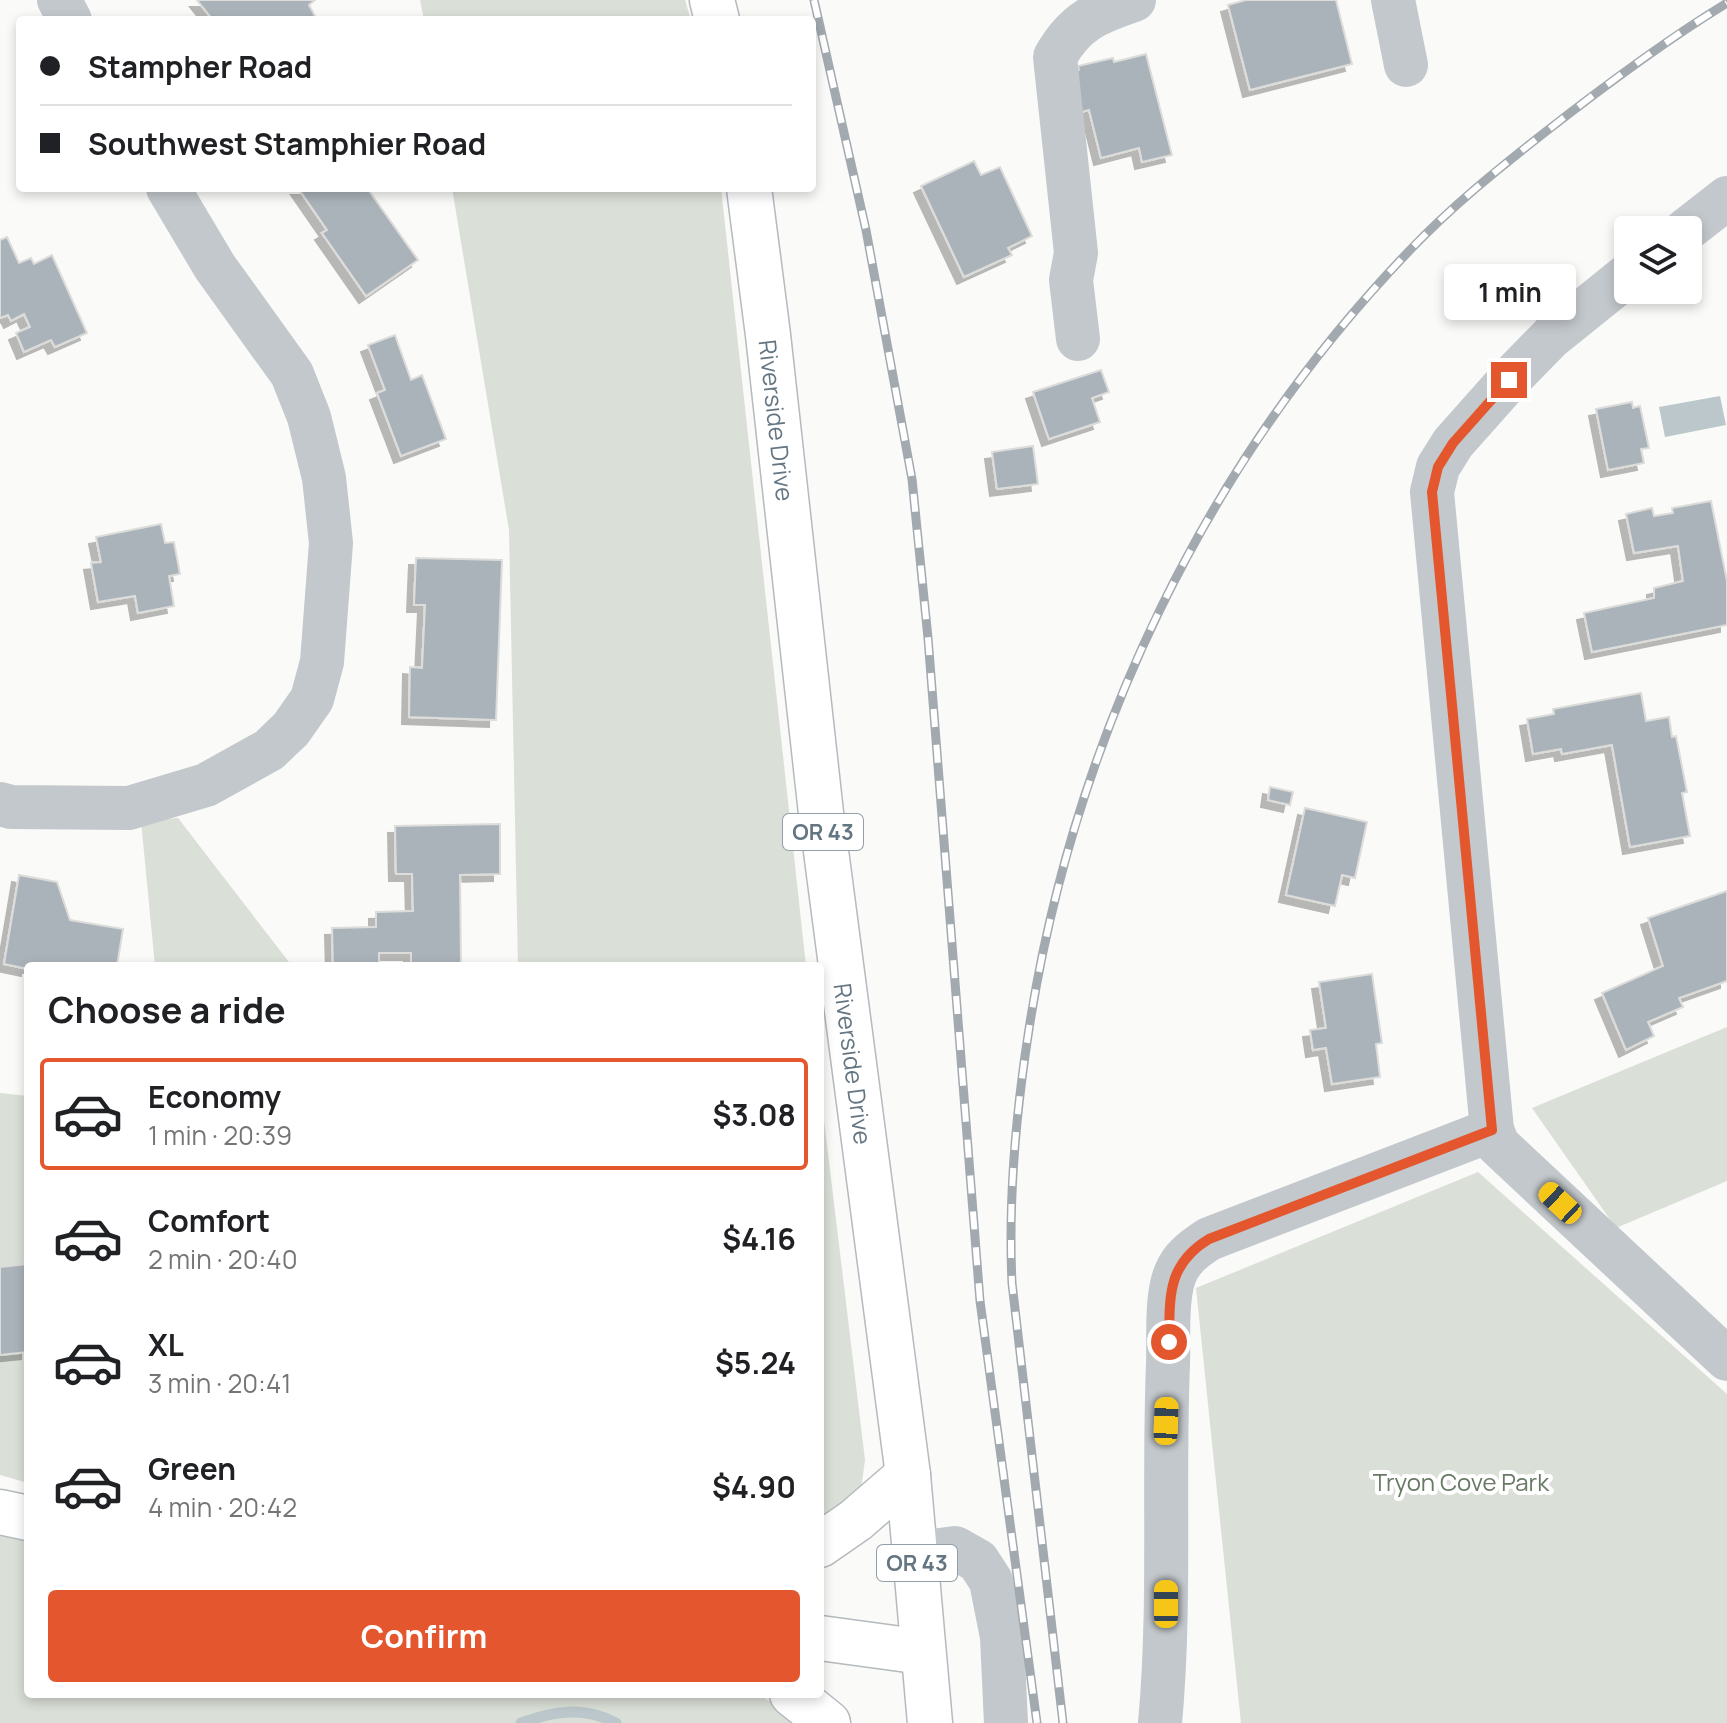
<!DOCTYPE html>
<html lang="en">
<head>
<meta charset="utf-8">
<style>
  :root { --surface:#fff; --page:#f6f6f6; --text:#202124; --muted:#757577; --line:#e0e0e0; --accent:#e4572e }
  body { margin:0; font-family:Manrope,sans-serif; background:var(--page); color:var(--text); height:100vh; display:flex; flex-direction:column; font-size:30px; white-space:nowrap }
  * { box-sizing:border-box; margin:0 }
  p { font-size:26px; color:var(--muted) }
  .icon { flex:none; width:44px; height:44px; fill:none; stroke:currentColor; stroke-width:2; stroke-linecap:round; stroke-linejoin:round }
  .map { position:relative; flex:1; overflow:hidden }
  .details { position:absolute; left:24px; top:962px; width:800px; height:736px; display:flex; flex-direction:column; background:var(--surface); border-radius:8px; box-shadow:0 4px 12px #0003 }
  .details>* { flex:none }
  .hud { position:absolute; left:16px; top:16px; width:800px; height:176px; border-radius:8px; box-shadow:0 4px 12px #0003; display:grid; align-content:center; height:176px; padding:0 24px; background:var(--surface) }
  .tools { position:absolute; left:1614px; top:216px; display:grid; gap:16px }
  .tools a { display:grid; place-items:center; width:88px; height:88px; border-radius:8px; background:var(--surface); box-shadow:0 4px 12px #0003; font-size:40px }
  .end { position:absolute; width:36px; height:36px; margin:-18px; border:10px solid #e4572e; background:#fff; box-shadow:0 0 0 4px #fff }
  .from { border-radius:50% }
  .bubble { position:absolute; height:56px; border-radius:8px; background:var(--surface); box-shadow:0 4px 12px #0003; font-size:26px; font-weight:700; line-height:56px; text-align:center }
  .car { position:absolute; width:24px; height:48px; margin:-24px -12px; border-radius:10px; box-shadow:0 0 6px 2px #0007; background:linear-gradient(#f5c518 24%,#345 0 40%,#f5c518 0 76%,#345 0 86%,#f5c518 0) }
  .hud b { display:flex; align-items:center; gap:28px; height:76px; font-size:30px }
  .hud b+b { border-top:2px solid var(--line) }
  .hud i { width:20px; height:20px; background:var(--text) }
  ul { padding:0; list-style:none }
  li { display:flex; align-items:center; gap:24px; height:112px; margin:0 16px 12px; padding:0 8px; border:4px solid transparent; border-radius:8px }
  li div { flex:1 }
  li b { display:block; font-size:30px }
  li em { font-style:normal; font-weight:700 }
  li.on { border-color:var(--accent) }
  li>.icon { width:72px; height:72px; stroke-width:1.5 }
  h2 { padding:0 24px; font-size:36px; line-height:96px }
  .cta { display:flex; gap:16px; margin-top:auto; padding:16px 24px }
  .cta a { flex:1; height:92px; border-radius:8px; background:var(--accent); color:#fff; font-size:32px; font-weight:700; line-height:92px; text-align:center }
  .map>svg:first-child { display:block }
  .green { fill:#dadfd7 }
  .water { fill:#bbc7cb }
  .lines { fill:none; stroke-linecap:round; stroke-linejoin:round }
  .stream { stroke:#bbc7cb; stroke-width:11 }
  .building { fill:#aab3b9; stroke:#dcdcda; stroke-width:2; filter:url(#shadow) }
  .major-casing { stroke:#b5babe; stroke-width:47 }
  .minor { stroke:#c3c8cc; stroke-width:44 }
  .major { stroke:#fff; stroke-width:44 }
  .rail-casing { stroke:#a2aab0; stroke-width:9 }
  .rail { stroke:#fff; stroke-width:6; stroke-dasharray:18; stroke-linecap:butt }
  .route { stroke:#e4572e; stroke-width:10 }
  .labels { text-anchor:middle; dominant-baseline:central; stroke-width:8; stroke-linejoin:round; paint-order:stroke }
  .shield { fill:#fff; stroke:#939fa8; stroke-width:2 }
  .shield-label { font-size:22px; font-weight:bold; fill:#657683 }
  .street-label { font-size:24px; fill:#657683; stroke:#fff }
  .park-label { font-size:24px; fill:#687a64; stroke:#fff }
</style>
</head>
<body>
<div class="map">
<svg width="1727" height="1723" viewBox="0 0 1727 1723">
  <defs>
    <filter id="shadow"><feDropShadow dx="-7" dy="7" stdDeviation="0" flood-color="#0004"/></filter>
  </defs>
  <rect width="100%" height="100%" fill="#fafaf8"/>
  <!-- green -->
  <g class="green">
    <path d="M 420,0 L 685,0 L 691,20 L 424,20 Z"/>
    <path d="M 452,188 L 721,188 L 806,966 L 518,966 L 509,530 Z"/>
    <path d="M 178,818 L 292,966 L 155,966 L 141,821 Z"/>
    <path d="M 1727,1027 L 1727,1181 L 1616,1228 L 1532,1108 Z"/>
    <path d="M 820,1087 L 865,1460 L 861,1489 L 820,1533 Z"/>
    <path d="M 0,1093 L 28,1096 L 28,1483 L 0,1475 Z"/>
    <path d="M 1478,1172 L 1727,1394 L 1727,1723 L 1241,1723 L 1196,1288 Z"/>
    <path d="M 0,1532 L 28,1537 L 28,1694 L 759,1694 L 801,1723 L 0,1723 Z"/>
  </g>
  <!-- water -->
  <path class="water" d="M 1720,396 L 1726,425 L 1665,437 L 1659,407 Z"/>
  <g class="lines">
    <!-- stream -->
    <path class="stream" d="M 521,1723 C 554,1711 584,1706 616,1723"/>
  </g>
  <!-- building -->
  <g class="building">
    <path d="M 197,0 L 315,0 L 309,5 L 317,20 L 213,20 Z"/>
    <path d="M 1246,0 L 1336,0 L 1352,64 L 1250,90 L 1228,5 Z"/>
    <path d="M 1146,54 L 1172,155 L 1142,162 L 1139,148 L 1101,158 L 1089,110 L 1074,114 L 1064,73 L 1079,70 L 1078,66 L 1113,58 L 1114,62 Z"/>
    <path d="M 974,161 L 981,175 L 1000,167 L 1032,236 L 1008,248 L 1012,255 L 964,277 L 921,186 Z"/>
    <path d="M 298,188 L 367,188 L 418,260 L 366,296 L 322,233 L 327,230 Z"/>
    <path d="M 7,237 L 19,263 L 31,258 L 34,264 L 52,255 L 87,333 L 55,347 L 51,340 L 24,352 L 16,333 L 30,327 L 24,314 L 11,321 L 8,315 L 0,318 L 0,240 Z"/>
    <path d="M 395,335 L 411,380 L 422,375 L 446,439 L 401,456 L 377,393 L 385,390 L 368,345 Z"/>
    <path d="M 1101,370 L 1109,392 L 1092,398 L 1100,422 L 1049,439 L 1033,392 Z"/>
    <path d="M 1632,402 L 1633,408 L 1640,406 L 1649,448 L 1641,449 L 1644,463 L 1608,470 L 1596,409 Z"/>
    <path d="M 1033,446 L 1038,484 L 997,489 L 992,452 Z"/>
    <path d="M 1711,501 L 1727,581 L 1727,625 L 1592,652 L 1584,613 L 1654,598 L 1654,588 L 1683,581 L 1678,546 L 1634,553 L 1626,514 L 1652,508 L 1654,516 L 1673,513 L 1672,508 Z"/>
    <path d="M 161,524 L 165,543 L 174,542 L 180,574 L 169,576 L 174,606 L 138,613 L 135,596 L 98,602 L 91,563 L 101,562 L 96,537 Z"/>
    <path d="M 416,558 L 502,560 L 496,720 L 409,717 L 410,667 L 422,668 L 425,605 L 414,605 Z"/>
    <path d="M 1641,693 L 1646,721 L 1669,717 L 1672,737 L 1676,736 L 1687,792 L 1682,793 L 1690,836 L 1630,847 L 1612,745 L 1562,754 L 1561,749 L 1533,754 L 1527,719 L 1554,714 L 1553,709 Z"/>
    <path d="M 1270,787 L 1293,792 L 1290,805 L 1268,800 Z"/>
    <path d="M 1305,808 L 1367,822 L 1355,878 L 1342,875 L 1335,906 L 1286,895 Z"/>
    <path d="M 500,824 L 500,874 L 460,875 L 461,966 L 411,966 L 411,953 L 379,953 L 379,966 L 333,966 L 332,928 L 376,927 L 376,912 L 413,911 L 412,874 L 396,874 L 395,826 Z"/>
    <path d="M 19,875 L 57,882 L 70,920 L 123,929 L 117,966 L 28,966 L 28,969 L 4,964 Z"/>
    <path d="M 1727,891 L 1727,981 L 1679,998 L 1683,1007 L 1648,1022 L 1654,1036 L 1626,1050 L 1602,993 L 1663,966 L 1648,918 Z"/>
    <path d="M 1372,974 L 1382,1043 L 1376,1044 L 1380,1077 L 1332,1084 L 1326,1048 L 1313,1050 L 1310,1030 L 1326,1028 L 1319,982 Z"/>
    <path d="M 28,1264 L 28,1352 L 0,1355 L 0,1267 Z"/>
  </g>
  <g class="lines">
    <defs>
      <g id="major">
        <path d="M 712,0 L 717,20"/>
        <path id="s1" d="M 749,188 L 768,335 L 821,813 L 908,1475 L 930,1723"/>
        <path d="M 0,1512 L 28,1518"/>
        <path d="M 820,1545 L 856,1520 L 908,1475"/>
        <path d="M 820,1638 L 923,1652"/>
        <path d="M 792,1694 L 828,1723"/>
      </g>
    </defs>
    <!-- major casing -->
    <use href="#major" class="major-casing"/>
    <!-- minor -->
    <g class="minor">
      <path d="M 59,0 L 70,20"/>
      <path d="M 1393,0 L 1406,65"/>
      <path d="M 1686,230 L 1727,198"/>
      <path d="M 1078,339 L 1071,280 L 1076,253 L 1055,57 C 1075,21 1096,13 1134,0"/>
      <path d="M 0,804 L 11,807 L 129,808 L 206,785 L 269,750 L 291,729 L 312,699 L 322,662 L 331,543 L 324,478 L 309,417 L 292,374 L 215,267 L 168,188"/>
      <path d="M 1492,1130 L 1498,1145 L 1727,1359"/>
      <path d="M 917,1553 L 955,1548 L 978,1561 L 991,1581 L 1002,1637 L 1006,1723"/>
      <path d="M 1160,1723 C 1171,1604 1163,1484 1168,1364 C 1169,1337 1165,1291 1178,1268 C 1185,1255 1197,1247 1209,1239 L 1492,1130 L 1432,492 L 1438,467 L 1453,443 L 1509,380 L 1551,337 L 1628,275"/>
    </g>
    <!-- major -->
    <use href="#major" class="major"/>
    <defs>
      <g id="rail">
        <path d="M 814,0 L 866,230 L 912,479 L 928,638 L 980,1301 L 1037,1723"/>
        <path d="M 1063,1723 L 1012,1283 C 1008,1198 1016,1112 1029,1029 C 1074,738 1206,462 1410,250 C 1451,207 1498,169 1544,133 C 1603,87 1663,42 1727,3"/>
      </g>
    </defs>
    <!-- rail casing -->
    <use href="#rail" class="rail-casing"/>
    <!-- rail -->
    <use href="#rail" class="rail"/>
  </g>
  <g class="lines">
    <!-- route -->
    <path class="route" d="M 1169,1342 C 1170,1298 1166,1265 1209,1239 L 1492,1130 L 1432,492 L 1438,467 L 1453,443 L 1509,380"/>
  </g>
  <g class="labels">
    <!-- shield labels -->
    <g class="shield">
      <rect x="783" y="814" width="80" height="36" rx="6"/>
      <rect x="877" y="1545" width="80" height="36" rx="6"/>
    </g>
    <g class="shield-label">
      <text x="823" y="832">OR 43</text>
      <text x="917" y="1563">OR 43</text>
    </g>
    <!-- street labels -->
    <g class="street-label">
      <text stroke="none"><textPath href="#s1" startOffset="234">Riverside Drive</textPath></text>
      <text stroke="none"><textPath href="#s1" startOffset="882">Riverside Drive</textPath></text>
    </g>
    <!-- park labels -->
    <g class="park-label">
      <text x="1461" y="1481">Tryon Cove Park</text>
    </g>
  </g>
</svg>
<div class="tools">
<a><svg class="icon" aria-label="layers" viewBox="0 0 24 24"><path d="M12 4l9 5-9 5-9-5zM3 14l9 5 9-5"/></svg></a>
</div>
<i class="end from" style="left:1169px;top:1342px"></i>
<i class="end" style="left:1509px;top:380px"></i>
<div class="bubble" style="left:1444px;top:264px;width:132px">1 min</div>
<i class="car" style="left:1560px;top:1203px;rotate:313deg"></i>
<i class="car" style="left:1166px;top:1421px;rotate:2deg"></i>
<i class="car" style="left:1166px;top:1604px;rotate:0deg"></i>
<div class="hud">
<b><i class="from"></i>Stampher Road</b>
<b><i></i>Southwest Stamphier Road</b>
</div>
<section class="details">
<h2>Choose a ride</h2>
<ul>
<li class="on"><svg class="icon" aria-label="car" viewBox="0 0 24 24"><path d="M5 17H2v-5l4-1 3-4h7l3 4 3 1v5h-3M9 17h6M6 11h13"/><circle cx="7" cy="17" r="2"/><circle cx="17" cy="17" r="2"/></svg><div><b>Economy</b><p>1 min · 20:39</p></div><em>$3.08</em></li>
<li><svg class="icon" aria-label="car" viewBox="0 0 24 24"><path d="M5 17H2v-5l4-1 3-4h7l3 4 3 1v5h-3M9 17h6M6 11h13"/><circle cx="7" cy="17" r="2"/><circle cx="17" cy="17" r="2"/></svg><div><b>Comfort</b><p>2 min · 20:40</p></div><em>$4.16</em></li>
<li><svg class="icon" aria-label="car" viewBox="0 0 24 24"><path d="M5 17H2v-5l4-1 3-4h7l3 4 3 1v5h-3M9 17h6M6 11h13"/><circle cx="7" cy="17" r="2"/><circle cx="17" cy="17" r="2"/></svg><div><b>XL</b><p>3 min · 20:41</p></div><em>$5.24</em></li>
<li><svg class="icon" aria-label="car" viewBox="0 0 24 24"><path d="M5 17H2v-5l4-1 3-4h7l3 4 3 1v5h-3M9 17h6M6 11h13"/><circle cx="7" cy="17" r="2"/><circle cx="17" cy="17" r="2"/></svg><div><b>Green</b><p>4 min · 20:42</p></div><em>$4.90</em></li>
</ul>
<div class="cta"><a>Confirm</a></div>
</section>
</div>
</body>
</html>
